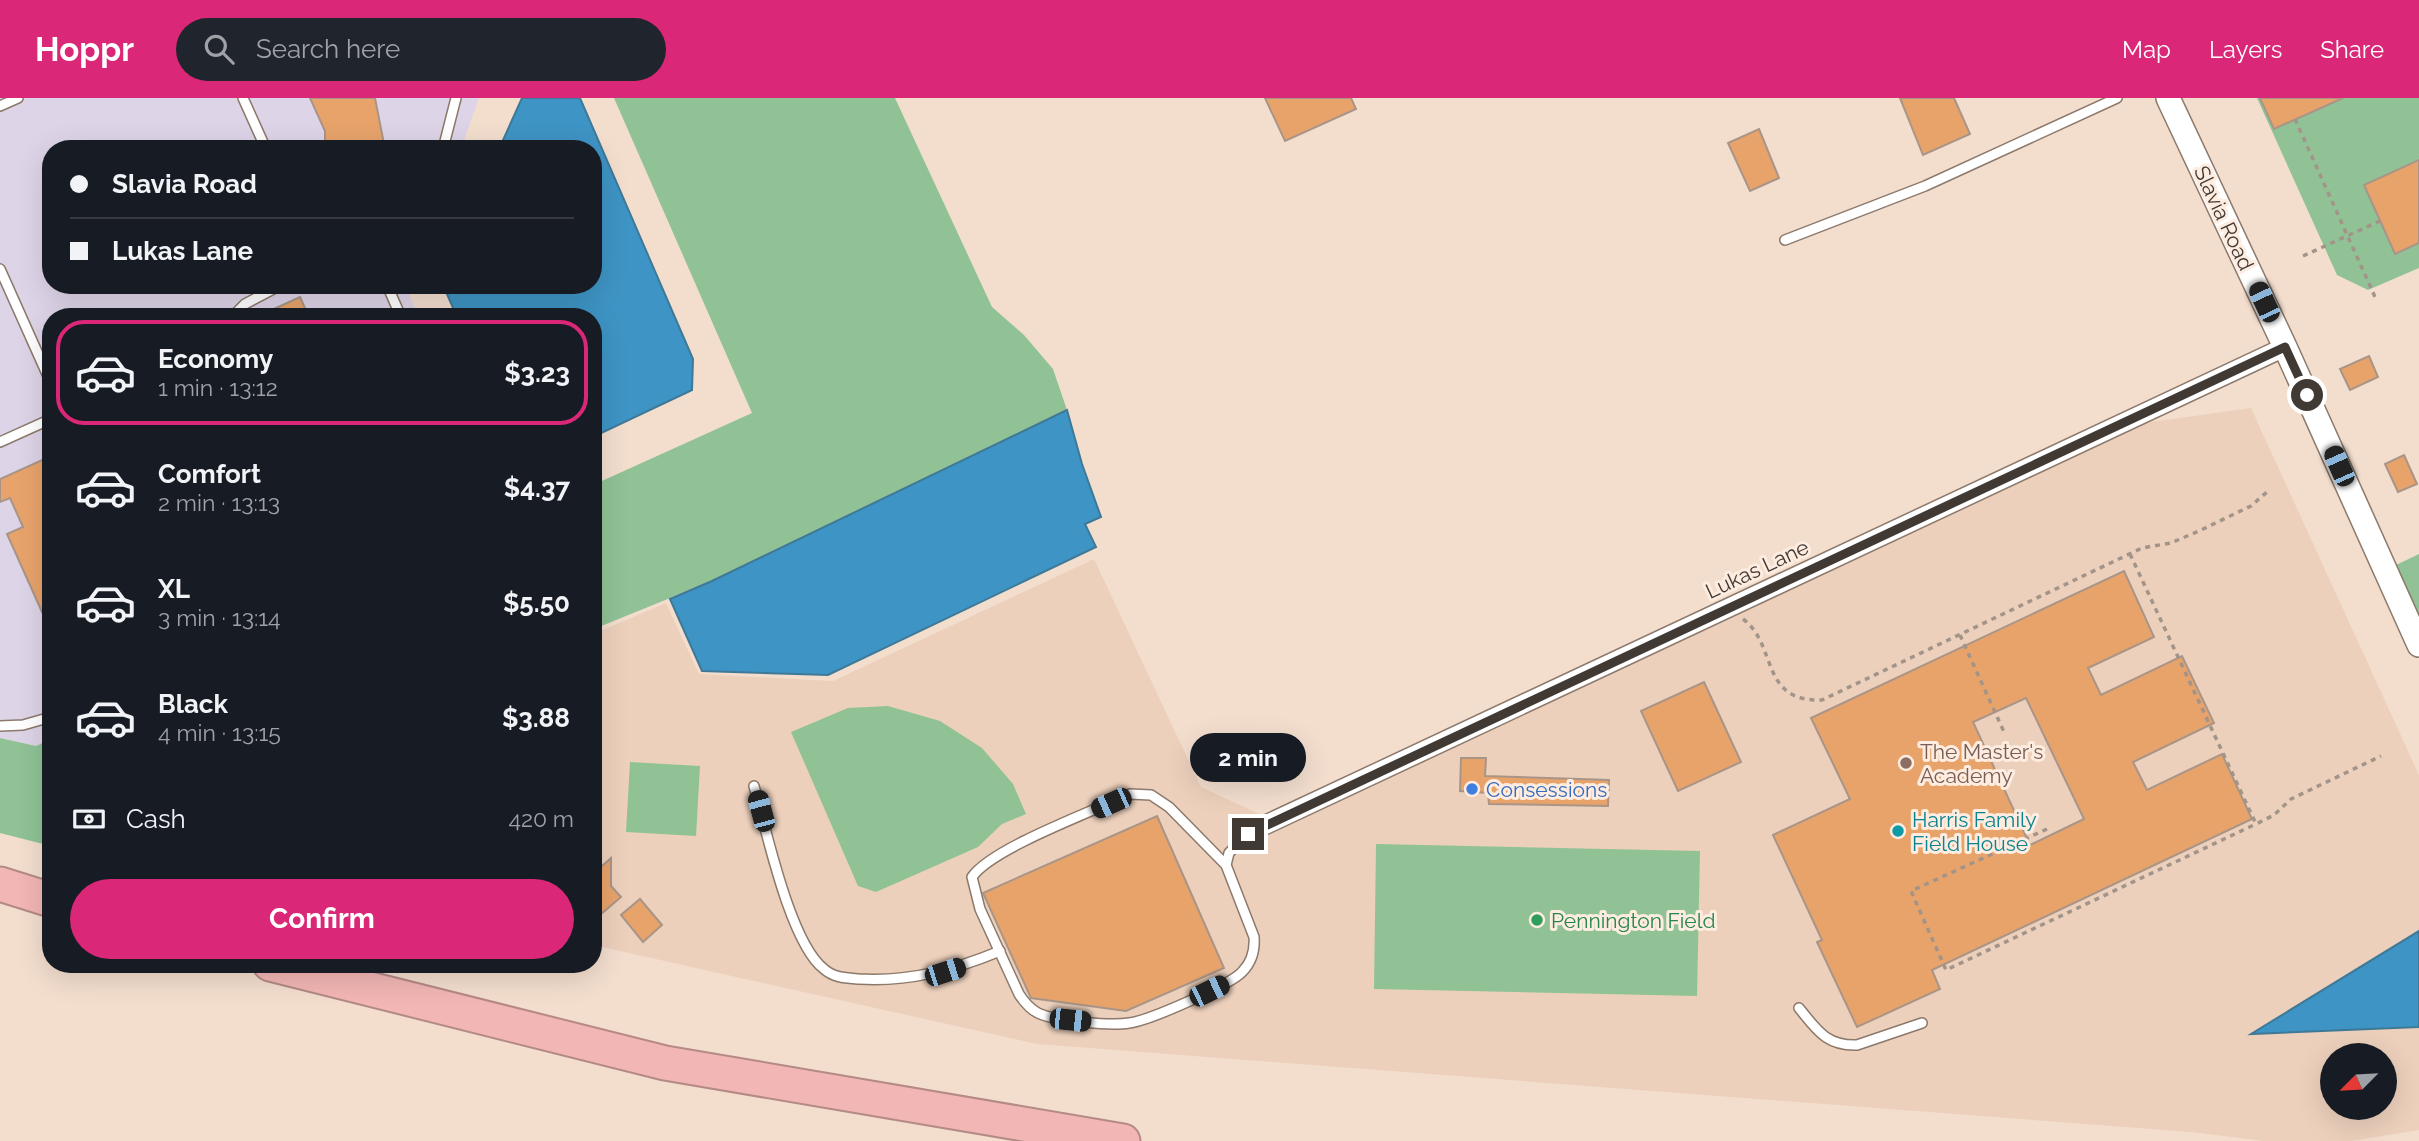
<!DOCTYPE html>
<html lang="en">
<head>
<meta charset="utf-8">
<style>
  :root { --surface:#171b24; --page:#20242c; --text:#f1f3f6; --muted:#9ea1a6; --line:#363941; --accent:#db2777 }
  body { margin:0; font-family:Raleway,sans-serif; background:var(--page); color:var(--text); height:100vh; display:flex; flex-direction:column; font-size:26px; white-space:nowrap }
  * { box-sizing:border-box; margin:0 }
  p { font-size:23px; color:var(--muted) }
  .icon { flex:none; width:38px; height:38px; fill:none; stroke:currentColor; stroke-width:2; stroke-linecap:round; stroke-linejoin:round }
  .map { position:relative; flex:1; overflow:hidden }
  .sheet { position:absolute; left:42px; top:210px; width:560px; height:665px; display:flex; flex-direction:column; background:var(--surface); border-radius:28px; box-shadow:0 7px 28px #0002 }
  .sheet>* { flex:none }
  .top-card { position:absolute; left:42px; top:42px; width:560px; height:154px; border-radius:28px; box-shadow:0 7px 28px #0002; display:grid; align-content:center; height:154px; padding:0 28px; background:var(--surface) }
  .needle { width:46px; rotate:246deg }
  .fabs { position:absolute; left:2320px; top:945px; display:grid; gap:14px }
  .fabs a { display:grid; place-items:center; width:77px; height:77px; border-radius:50%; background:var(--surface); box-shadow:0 7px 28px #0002; font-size:35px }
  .end { position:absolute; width:32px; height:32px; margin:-16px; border:9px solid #413933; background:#fff; box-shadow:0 0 0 4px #fff }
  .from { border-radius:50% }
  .bubble { position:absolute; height:49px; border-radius:24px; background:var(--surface); box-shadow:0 7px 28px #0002; font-size:23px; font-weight:700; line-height:49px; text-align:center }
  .car { position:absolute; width:21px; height:42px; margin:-21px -10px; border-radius:9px; box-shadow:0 0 5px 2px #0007; background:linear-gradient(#222 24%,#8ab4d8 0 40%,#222 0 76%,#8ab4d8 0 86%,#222 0) }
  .top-card b { display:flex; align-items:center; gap:24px; height:66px; font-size:26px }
  .top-card b+b { border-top:2px solid var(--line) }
  .top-card i { width:18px; height:18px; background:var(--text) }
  ul { padding:12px 0 0; list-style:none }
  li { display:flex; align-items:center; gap:21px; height:105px; margin:0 14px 10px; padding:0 14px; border:4px solid transparent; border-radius:28px }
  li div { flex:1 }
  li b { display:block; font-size:26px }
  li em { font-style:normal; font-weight:700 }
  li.selected { border-color:var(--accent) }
  li>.icon { width:63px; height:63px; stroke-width:1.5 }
  .pay { display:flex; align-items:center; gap:18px; height:77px; padding:0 28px; font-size:26px }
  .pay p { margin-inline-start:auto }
  .button { display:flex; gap:14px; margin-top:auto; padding:14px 28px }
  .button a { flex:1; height:80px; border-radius:42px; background:var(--accent); color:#fff; font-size:28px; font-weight:700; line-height:80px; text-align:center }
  header { display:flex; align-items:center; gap:42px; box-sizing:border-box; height:98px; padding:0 35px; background:var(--accent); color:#fff }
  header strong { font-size:33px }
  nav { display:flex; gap:38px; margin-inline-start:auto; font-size:24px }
  .search { width:490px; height:63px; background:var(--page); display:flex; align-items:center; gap:18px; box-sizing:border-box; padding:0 24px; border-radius:38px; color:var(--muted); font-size:26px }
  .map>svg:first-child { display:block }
  .commercial { fill:#ded4e8 }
  .built { fill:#ecd0bc; fill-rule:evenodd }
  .green { fill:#90c296 }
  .water { fill:#3e94c4; stroke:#3f7998; stroke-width:2 }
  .building { fill:#e8a36b; stroke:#a99587; stroke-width:2; fill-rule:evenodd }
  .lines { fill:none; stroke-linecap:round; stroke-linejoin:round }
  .service-casing { stroke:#8c796b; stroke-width:12 }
  .minor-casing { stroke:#8c796b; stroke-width:21 }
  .tertiary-casing { stroke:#8c796b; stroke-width:26 }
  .motorway-casing { stroke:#b48a87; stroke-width:37 }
  .path { stroke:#a39489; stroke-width:3.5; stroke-dasharray:5 5; stroke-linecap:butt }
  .service { stroke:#fff; stroke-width:9 }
  .minor { stroke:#fff; stroke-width:18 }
  .tertiary { stroke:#fff; stroke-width:23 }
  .motorway { stroke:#f2b6b4; stroke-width:33 }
  .route { stroke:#413933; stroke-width:9 }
  .education-dot { fill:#8d6e63; stroke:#fdecdf; stroke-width:2.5 }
  .shop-dot { fill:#3f7fe0; stroke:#fdecdf; stroke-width:2.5 }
  .culture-dot { fill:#0f9aa8; stroke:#fdecdf; stroke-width:2.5 }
  .leisure-dot { fill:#2e9e5b; stroke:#fdecdf; stroke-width:2.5 }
  .labels { text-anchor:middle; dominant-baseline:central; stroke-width:6; stroke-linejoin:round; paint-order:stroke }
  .street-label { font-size:21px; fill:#413933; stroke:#fdecdf }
  .education-label { font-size:21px; fill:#785e54; stroke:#fdecdf; text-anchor:start }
  .shop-label { font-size:21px; fill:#366cbe; stroke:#fdecdf; text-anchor:start }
  .culture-label { font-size:21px; fill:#0d838f; stroke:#fdecdf; text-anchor:start }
  .leisure-label { font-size:21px; fill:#27864d; stroke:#fdecdf; text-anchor:start }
</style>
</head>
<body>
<header>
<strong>Hoppr</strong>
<div class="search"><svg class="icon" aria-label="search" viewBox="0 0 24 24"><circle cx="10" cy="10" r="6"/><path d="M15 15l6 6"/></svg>Search here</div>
<nav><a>Map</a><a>Layers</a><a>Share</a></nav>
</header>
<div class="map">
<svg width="2419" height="1043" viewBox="0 0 2419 1043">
  <rect width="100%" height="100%" fill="#f3dece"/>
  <!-- commercial -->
  <path class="commercial" d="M 0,0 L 479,0 L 461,51 L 51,51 L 51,187 L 405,187 L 419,219 L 51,219 L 51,641 L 36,648 L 0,640 Z"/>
  <!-- built -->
  <path class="built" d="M 2251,310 L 2419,677 L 2419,1032 L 2351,1043 L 2263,1043 L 2191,1034 L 1037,946 L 593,847 L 593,536 L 666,505 L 699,576 L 833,583 L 1094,461 L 1201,689 L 1274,723 L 2115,329 ZM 2333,957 L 2385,957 L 2385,1010 L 2333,1010 Z"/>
  <!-- green -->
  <g class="green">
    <path d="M 614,0 L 895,0 L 992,209 L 1024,237 L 1053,271 L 1067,312 L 712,483 L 594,531 L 593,387 L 752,315 Z"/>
    <path d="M 2257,0 L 2419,0 L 2419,170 L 2368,192 L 2337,177 Z"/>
    <path d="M 2419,456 L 2419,519 L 2396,467 Z"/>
    <path d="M 888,608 L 940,623 L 982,650 L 1013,686 L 1026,716 L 1002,726 L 978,749 L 876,794 L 858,788 L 791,634 L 848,610 Z"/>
    <path d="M 0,640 L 36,648 L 51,641 L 51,748 L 0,735 Z"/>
    <path d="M 630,664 L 700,668 L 696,738 L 626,734 Z"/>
    <path d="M 1376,746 L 1700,753 L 1697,898 L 1374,891 Z"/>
  </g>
  <!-- water -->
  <g class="water">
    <path d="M 522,0 L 580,0 L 693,261 L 692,292 L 593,339 L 593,219 L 457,219 L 443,187 L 593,187 L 593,51 L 499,51 Z"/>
    <path d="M 1067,312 L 1082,366 L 1101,419 L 1085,426 L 1096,449 L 828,577 L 702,573 L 670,501 L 712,483 Z"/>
    <path d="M 2419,833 L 2419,929 L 2251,936 Z"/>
  </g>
  <!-- building -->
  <g class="building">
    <path d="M 310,0 L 375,0 L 385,51 L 325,51 L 325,33 Z"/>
    <path d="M 1265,0 L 1351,0 L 1356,11 L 1285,43 Z"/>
    <path d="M 1900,0 L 1954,0 L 1970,36 L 1923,57 Z"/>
    <path d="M 2260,0 L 2343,0 L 2274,31 Z"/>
    <path d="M 1759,31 L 1779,80 L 1750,93 L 1728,45 Z"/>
    <path d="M 2419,62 L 2419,145 L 2395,156 L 2364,87 Z"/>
    <path d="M 300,199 L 309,219 L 256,219 Z"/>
    <path d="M 2369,258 L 2378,279 L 2350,292 L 2340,271 Z"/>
    <path d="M 2404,357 L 2417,386 L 2398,394 L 2385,366 Z"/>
    <path d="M 51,358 L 51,534 L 7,436 L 23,429 L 10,400 L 0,404 L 0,381 Z"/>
    <path d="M 2124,473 L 2154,539 L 2088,570 L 2101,597 L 2182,558 L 2214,625 L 2133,664 L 2147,692 L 2222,656 L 2252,721 L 1932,872 L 1940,891 L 1857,929 L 1817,844 L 1822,842 L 1773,737 L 1850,701 L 1811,620 ZM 2026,600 L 2084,721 L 2030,747 L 1973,624 Z"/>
    <path d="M 1704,584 L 1741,664 L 1678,693 L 1641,613 Z"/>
    <path d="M 1461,660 L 1486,660 L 1485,678 L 1609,682 L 1608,708 L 1489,706 L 1488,695 L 1460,693 Z"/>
    <path d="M 1157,718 L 1224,870 L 1126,913 L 1031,900 L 983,795 Z"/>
    <path d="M 611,760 L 611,788 L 621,799 L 593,823 L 593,776 Z"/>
    <path d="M 640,801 L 662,827 L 643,844 L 621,817 Z"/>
  </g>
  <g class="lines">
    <defs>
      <g id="service">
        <path d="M 243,0 L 266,51"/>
        <path d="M 0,8 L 18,0"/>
        <path d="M 443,51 L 456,0"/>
        <path d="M 1785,142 L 1925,88 L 2117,0"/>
        <path d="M 0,171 L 51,285"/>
        <path d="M 387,187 L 401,219"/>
        <path d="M 232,219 L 245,206 L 281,187"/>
        <path d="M 0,344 L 51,321"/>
        <path d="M 0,628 L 23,627 L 51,619"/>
        <path d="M 754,688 C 766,731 790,845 824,871 C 834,880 847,880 859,881 C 909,884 954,872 1000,853"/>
        <path d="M 1130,696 L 1151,697 L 1169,709 L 1226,767 L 1254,839 C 1255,852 1252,864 1242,874 C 1230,887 1148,923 1129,925 C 1111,928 1054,923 1038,915 C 1030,911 1024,904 1019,896 L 980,811 L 972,779 C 992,750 1094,713 1130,696 Z"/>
        <path d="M 1226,767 L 1229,755 L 1248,735"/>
        <path d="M 1799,910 C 1817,932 1826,948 1857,947 L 1922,925"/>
      </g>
      <path id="minor" d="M 1248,735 L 2285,249"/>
      <path id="tertiary" d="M 2168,0 L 2285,249 L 2419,547"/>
      <g id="motorway">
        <path d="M 0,786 L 51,802"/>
        <path d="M 270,866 L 665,965 L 1123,1043"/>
      </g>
    </defs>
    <!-- service casing -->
    <use href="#service" class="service-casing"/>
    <!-- minor casing -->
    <use href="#minor" class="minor-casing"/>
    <!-- tertiary casing -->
    <use href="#tertiary" class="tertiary-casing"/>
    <!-- motorway casing -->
    <use href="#motorway" class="motorway-casing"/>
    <!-- path -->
    <g class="path">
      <path d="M 2295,21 L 2375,199"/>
      <path d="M 2303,158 L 2380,123"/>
      <path d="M 2130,456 L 2256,726 L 2274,717 L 2291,701 L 2381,658"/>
      <path d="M 1743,521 C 1778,547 1759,604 1822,602 L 2142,450 L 2171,445 L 2201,432 L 2251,408 L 2268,393"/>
      <path d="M 1960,537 L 2004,634"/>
      <path d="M 2047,731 L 1911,793 L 1946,872 L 2256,726"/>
    </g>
    <!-- service -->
    <use href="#service" class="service"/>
    <!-- minor -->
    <use href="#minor" class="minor"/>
    <!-- tertiary -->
    <use href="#tertiary" class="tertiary"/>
    <!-- motorway -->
    <use href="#motorway" class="motorway"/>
  </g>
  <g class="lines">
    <!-- route -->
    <path class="route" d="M 1248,736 L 2285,249 L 2307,297"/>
  </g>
  <!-- markers -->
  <circle class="education-dot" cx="1906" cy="665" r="7"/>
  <circle class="shop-dot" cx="1472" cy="691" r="7"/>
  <circle class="culture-dot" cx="1898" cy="733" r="7"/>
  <circle class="leisure-dot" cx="1537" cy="822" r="7"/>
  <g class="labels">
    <!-- street labels -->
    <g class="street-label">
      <text transform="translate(2224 120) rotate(65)">Slavia Road</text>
      <text transform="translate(1757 471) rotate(-25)">Lukas Lane</text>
    </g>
    <!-- education labels -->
    <g class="education-label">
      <text x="1920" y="653">The Master's<tspan x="1920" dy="24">Academy</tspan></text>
    </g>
    <!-- shop labels -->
    <g class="shop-label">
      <text x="1486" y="691">Consessions</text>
    </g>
    <!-- culture labels -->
    <g class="culture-label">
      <text x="1912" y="721">Harris Family<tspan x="1912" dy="24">Field House</tspan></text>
    </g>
    <!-- leisure labels -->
    <g class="leisure-label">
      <text x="1551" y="822">Pennington Field</text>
    </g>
  </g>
</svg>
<div class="fabs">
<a><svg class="needle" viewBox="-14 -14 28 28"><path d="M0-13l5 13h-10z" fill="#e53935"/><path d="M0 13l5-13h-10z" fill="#9ea1a6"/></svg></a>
</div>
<i class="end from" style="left:2307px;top:297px"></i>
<i class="end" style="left:1248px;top:736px"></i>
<div class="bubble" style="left:1190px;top:635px;width:116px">2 min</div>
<i class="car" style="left:2264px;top:204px;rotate:335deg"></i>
<i class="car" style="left:2339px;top:368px;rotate:336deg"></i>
<i class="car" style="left:1111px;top:705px;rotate:246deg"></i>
<i class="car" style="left:761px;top:713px;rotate:345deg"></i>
<i class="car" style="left:945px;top:874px;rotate:72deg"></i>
<i class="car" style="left:1209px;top:893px;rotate:64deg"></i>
<i class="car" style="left:1070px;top:922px;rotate:96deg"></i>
<div class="top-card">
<b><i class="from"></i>Slavia Road</b>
<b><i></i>Lukas Lane</b>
</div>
<section class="sheet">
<ul>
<li class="selected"><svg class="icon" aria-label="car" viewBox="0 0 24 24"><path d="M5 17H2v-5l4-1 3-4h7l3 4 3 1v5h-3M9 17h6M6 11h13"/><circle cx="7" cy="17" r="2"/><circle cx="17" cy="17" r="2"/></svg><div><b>Economy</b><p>1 min · 13:12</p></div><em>$3.23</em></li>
<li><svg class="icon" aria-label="car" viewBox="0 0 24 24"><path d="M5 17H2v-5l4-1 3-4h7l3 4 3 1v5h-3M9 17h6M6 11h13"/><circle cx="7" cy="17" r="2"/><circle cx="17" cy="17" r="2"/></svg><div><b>Comfort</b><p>2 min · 13:13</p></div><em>$4.37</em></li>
<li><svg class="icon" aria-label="car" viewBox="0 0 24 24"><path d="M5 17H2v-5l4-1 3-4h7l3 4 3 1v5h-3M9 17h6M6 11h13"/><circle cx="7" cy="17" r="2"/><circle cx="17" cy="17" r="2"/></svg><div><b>XL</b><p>3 min · 13:14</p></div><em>$5.50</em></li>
<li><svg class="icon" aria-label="car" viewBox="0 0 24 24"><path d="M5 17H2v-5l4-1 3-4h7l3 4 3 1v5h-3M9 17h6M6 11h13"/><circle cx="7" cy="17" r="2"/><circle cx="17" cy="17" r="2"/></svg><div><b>Black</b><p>4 min · 13:15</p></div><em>$3.88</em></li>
</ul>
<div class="pay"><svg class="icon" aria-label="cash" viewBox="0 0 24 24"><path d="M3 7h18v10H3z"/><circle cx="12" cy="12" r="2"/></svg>Cash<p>420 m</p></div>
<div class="button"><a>Confirm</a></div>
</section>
</div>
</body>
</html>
